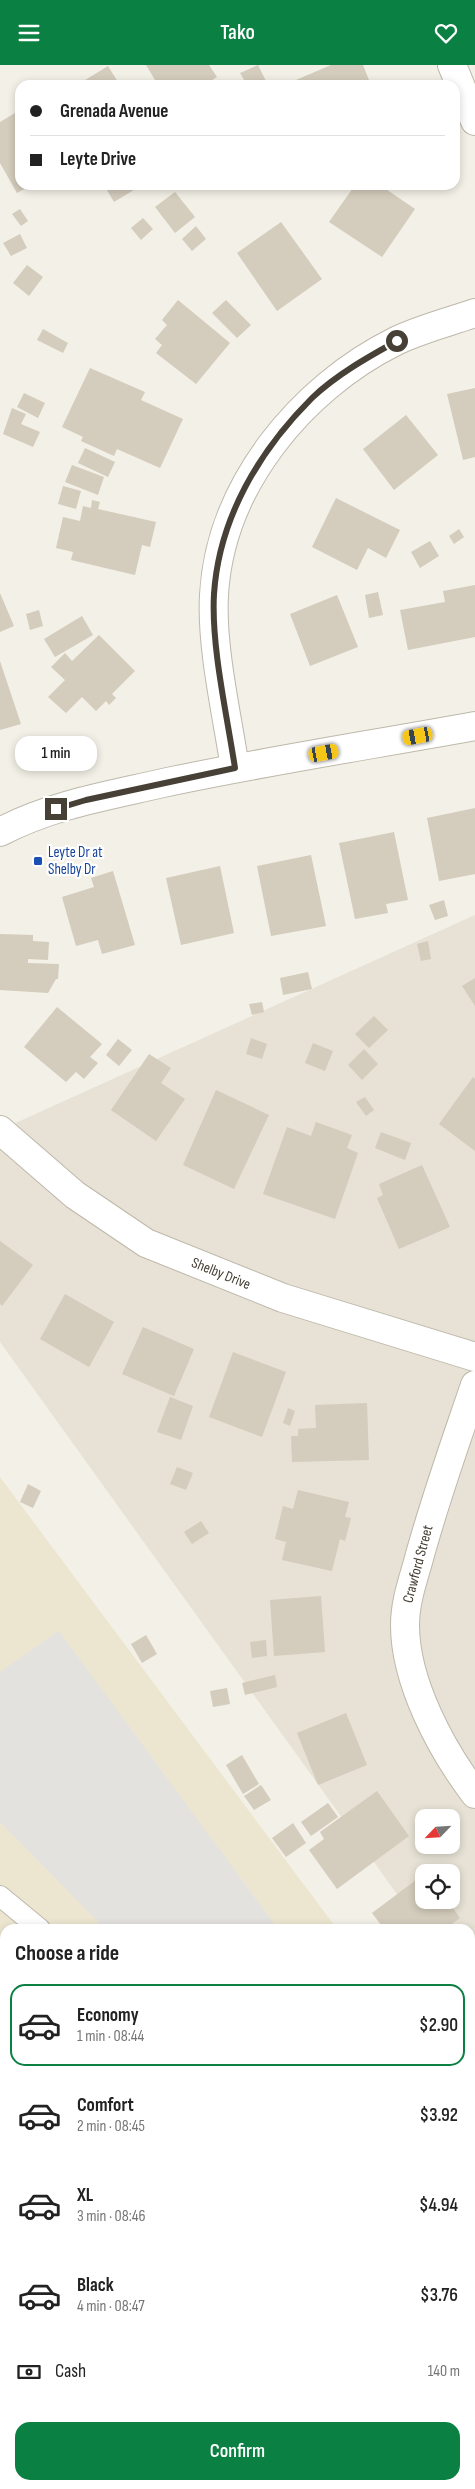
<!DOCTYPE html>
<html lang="en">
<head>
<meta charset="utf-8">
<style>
  :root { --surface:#fff; --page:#f2f2f2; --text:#222; --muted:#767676; --line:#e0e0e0; --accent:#0b8043 }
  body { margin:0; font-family:"Sofia Sans Condensed",sans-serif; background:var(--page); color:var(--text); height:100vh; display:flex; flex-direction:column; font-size:19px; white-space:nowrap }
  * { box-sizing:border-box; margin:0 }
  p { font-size:16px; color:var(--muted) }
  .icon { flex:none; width:28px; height:28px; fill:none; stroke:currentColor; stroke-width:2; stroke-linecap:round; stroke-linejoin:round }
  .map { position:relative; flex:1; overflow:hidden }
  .sheet { position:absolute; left:0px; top:1859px; width:475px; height:566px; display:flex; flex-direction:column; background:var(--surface); border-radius:15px 15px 0 0; box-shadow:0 2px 8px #0003 }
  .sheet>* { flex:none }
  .guide { position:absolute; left:15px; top:15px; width:445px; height:110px; border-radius:15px; box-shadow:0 2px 8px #0003; display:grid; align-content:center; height:110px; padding:0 15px; background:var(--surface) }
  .needle { width:32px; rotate:245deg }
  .buttons { position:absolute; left:415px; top:1744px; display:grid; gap:10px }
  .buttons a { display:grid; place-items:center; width:45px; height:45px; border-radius:10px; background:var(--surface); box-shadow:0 2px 8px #0003; font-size:25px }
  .end { position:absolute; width:22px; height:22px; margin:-11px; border:6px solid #464036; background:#fff; box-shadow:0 0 0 2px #fff }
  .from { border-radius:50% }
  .bubble { position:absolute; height:35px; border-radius:15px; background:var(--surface); box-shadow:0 2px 8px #0003; font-size:16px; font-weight:600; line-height:35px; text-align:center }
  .car { position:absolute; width:15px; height:30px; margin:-15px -8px; border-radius:6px; box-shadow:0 0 4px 1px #0007; background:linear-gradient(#f5c518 24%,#345 0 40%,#f5c518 0 76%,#345 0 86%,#f5c518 0) }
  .guide b { display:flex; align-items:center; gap:18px; height:48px; font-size:19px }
  .guide b+b { border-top:1px solid var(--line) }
  .guide i { width:12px; height:12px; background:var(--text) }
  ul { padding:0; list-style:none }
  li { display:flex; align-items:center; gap:15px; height:82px; margin:0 10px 8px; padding:0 5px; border:2px solid transparent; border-radius:15px }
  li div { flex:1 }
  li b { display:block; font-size:19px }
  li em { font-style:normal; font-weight:600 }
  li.active { border-color:var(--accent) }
  li>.icon { width:45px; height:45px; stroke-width:1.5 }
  h2 { padding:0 15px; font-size:22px; line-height:60px }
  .pay { display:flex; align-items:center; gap:12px; height:55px; padding:0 15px; font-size:19px }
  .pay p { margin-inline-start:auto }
  .action { display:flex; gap:10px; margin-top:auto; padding:10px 15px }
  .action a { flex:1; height:58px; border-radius:15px; background:var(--accent); color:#fff; font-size:20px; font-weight:600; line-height:58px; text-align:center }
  header { display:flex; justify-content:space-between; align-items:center; height:65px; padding:0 15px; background:var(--accent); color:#fff; font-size:22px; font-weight:600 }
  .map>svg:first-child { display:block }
  .residential { fill:#e7e2d5; fill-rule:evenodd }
  .education { fill:#ece6d1 }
  .parking { fill:#e4e2df }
  .building { fill:#d4ccbc }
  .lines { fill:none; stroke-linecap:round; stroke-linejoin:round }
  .service-casing { stroke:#beb8aa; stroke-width:22 }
  .minor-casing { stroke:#beb8aa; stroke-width:30 }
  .service { stroke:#fff; stroke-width:20 }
  .minor { stroke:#fff; stroke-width:28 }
  .route { stroke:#464036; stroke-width:6 }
  .transit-dot { fill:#1a4fb4; stroke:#fff; stroke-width:2 }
  .labels { text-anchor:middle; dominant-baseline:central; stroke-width:4.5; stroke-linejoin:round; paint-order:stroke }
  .transit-label { font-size:15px; fill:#164399; stroke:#fff; text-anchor:start }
  .street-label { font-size:15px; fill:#464036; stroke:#fff }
</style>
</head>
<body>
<header><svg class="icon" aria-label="menu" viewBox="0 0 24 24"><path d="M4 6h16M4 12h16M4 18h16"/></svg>Tako<svg class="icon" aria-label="heart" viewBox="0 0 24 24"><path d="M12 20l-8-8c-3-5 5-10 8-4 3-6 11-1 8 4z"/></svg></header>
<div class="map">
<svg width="475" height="2424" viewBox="0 0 475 2424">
  <rect width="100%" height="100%" fill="#f3f0e7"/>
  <!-- residential -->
  <path class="residential" d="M 475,850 L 475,1937 L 470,1930 L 470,1864 L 422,1864 L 0,1277 L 0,1065 ZM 424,1752 L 451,1752 L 451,1780 L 424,1780 ZM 424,1808 L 451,1808 L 451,1835 L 424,1835 Z"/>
  <!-- education -->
  <path class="education" d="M 0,1412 L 337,1864 L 5,1864 L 5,2420 L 470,2420 L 470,2043 L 475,2049 L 475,2424 L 0,2424 Z"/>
  <!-- parking -->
  <path class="parking" d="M 59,1566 L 278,1864 L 105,1864 L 0,1757 L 0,1607 Z"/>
  <!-- building -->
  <g class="building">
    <path d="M 146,0 L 209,0 L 217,12 L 204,20 L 158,20 Z"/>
    <path d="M 258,0 L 266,16 L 259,20 L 247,20 L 240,8 Z"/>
    <path d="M 331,0 L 363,0 L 371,20 L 298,20 L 296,15 Z"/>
    <path d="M 108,1 L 118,17 L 120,16 L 123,20 L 77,20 Z"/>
    <path d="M 20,45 L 20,120 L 31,120 L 17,128 L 0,98 L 0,57 Z"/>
    <path d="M 104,120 L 142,120 L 114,137 Z"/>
    <path d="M 355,120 L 380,120 L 415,144 L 382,192 L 329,157 Z"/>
    <path d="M 175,127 L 195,152 L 175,168 L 155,142 Z"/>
    <path d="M 20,144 L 28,156 L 21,161 L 12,149 Z"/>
    <path d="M 143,153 L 153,164 L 141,175 L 131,163 Z"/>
    <path d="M 281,157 L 322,214 L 277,246 L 237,188 Z"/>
    <path d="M 196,161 L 206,174 L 192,186 L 182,174 Z"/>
    <path d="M 20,169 L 27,183 L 11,191 L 3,178 Z"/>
    <path d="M 27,200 L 43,212 L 29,231 L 13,218 Z"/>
    <path d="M 178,235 L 230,278 L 196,319 L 156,288 L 162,280 L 155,274 L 167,260 L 162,255 Z"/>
    <path d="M 226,235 L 251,260 L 237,273 L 212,248 Z"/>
    <path d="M 43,264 L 68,278 L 63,288 L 37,275 Z"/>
    <path d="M 90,303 L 145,327 L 141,335 L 183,354 L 160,403 L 117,384 L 114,391 L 81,376 L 83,372 L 62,362 Z"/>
    <path d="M 475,323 L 475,392 L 463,395 L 447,329 Z"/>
    <path d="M 24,328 L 45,338 L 38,353 L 17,342 Z"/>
    <path d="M 12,343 L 26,349 L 21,359 L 40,367 L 33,382 L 3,369 Z"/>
    <path d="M 406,350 L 438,390 L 394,425 L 363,384 Z"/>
    <path d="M 85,383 L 115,397 L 108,412 L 78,398 Z"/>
    <path d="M 72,400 L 104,412 L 98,430 L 65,417 Z"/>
    <path d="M 63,421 L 81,426 L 76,444 L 58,439 Z"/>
    <path d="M 336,433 L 400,465 L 386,493 L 368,483 L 357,505 L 312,482 Z"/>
    <path d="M 92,435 L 100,437 L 98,444 L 156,457 L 150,482 L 142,480 L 135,510 L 71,495 L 73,487 L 56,483 L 63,452 L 80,456 L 83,441 L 91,443 Z"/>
    <path d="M 459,464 L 464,472 L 454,479 L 449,471 Z"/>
    <path d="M 430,476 L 439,491 L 420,503 L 411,487 Z"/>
    <path d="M 475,520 L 475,572 L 408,585 L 400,545 L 445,537 L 443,526 Z"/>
    <path d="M 378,527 L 383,550 L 369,553 L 365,530 Z"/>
    <path d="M 0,528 L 14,561 L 0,567 Z"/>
    <path d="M 337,530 L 358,582 L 310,601 L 290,549 Z"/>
    <path d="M 39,545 L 43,561 L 30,565 L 26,549 Z"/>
    <path d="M 82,551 L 93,570 L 55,592 L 44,574 Z"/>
    <path d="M 99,570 L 135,606 L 112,629 L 116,633 L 109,640 L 106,636 L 96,646 L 82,632 L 66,648 L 48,632 L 65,615 L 51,602 L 65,588 L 72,596 Z"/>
    <path d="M 0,596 L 21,659 L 0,665 Z"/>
    <path d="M 475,743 L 475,809 L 439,816 L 427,753 Z"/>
    <path d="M 394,767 L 408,835 L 386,839 L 388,848 L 355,854 L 339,778 Z"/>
    <path d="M 311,790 L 326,861 L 271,871 L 257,801 Z"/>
    <path d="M 220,801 L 234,868 L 181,880 L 166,813 Z"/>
    <path d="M 113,806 L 135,880 L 102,889 L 98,875 L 76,881 L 62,832 L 94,822 L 91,813 Z"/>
    <path d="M 444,835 L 448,851 L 435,855 L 429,840 Z"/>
    <path d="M 0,869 L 33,870 L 33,876 L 49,877 L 48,895 L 28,894 L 28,898 L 59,899 L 58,914 L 56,914 L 48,928 L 0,925 Z"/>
    <path d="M 428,876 L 431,894 L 421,896 L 417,879 Z"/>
    <path d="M 308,907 L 312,924 L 283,930 L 280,913 Z"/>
    <path d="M 475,913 L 475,941 L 462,921 Z"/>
    <path d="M 262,937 L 264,947 L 252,950 L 249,939 Z"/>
    <path d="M 57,942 L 102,979 L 90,992 L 98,998 L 84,1014 L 76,1007 L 66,1017 L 24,982 Z"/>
    <path d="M 374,951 L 388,965 L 369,983 L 355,969 Z"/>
    <path d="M 251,973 L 267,979 L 262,994 L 246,989 Z"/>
    <path d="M 118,974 L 132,985 L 119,1001 L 106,990 Z"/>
    <path d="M 313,978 L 333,986 L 325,1006 L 305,998 Z"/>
    <path d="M 364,984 L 378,999 L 362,1015 L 348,1000 Z"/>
    <path d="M 149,989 L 171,1003 L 161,1018 L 185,1034 L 156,1076 L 111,1045 Z"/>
    <path d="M 473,1012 L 475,1014 L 475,1086 L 439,1059 Z"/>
    <path d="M 216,1025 L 269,1050 L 234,1124 L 183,1100 Z"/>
    <path d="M 365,1032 L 374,1045 L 366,1051 L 356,1037 Z"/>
    <path d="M 316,1057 L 352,1070 L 347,1083 L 358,1088 L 335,1154 L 263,1129 L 287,1062 L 311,1071 Z"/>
    <path d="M 381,1067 L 411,1078 L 405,1095 L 375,1083 Z"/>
    <path d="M 422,1100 L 450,1162 L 399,1184 L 377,1133 L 383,1130 L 379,1119 Z"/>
    <path d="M 0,1176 L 33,1200 L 2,1241 L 0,1239 Z"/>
    <path d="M 65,1229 L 114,1257 L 89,1302 L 40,1274 Z"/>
    <path d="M 143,1262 L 194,1284 L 174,1331 L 122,1309 Z"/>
    <path d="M 233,1287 L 286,1307 L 262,1372 L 209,1352 Z"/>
    <path d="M 170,1332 L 193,1341 L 181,1375 L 157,1367 Z"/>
    <path d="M 367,1338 L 369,1395 L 292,1397 L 291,1371 L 298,1371 L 298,1364 L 316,1363 L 315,1340 Z"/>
    <path d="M 288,1343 L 295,1346 L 290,1361 L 283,1358 Z"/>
    <path d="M 177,1402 L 193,1408 L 186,1425 L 170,1419 Z"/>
    <path d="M 28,1419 L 41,1426 L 33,1443 L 20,1437 Z"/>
    <path d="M 298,1425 L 349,1437 L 345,1452 L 351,1453 L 345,1476 L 340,1474 L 332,1506 L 282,1495 L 286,1477 L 275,1474 L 283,1441 L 293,1444 Z"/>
    <path d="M 201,1456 L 209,1468 L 192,1479 L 184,1467 Z"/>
    <path d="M 321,1531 L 325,1587 L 274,1591 L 270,1535 Z"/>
    <path d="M 146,1570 L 157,1589 L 142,1598 L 131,1579 Z"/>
    <path d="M 266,1575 L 267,1591 L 252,1593 L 250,1577 Z"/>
    <path d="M 275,1610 L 277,1622 L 245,1630 L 242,1618 Z"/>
    <path d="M 227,1623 L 230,1639 L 213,1642 L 210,1626 Z"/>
    <path d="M 346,1648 L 367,1700 L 318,1720 L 297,1668 Z"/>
    <path d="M 242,1690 L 259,1719 L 243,1729 L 226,1700 Z"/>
    <path d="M 261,1720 L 271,1735 L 254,1745 L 244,1731 Z"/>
    <path d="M 377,1726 L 409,1771 L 337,1824 L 309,1785 L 324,1774 L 320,1767 Z"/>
    <path d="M 328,1738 L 338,1752 L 311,1771 L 301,1757 Z"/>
    <path d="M 293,1758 L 306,1778 L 286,1792 L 272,1773 Z"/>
    <path d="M 424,1809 L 424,1835 L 447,1835 L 460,1853 L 445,1864 L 384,1864 L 372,1848 Z"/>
    <path d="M 475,1875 L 475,1946 L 470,1950 L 470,1879 Z"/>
    <path d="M 5,1897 L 5,2138 L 0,2143 L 0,1902 Z"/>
    <path d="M 0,2151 L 5,2156 L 5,2420 L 78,2420 L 83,2424 L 0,2424 Z"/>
    <path d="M 139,2420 L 380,2420 L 377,2424 L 136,2424 Z"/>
  </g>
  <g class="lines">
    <defs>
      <g id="service">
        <path d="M 0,1831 L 40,1864"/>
        <path d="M 470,2168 L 475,2164"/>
        <path d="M 470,2266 L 475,2271"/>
      </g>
      <g id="minor">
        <path d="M 452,0 L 475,56"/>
        <path d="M 235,703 C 227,650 211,582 214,530 C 220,421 301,323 396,276 C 421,264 449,257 475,248"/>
        <path d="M 0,767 C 51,740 107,731 163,718 C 266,696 371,680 475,661"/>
        <path id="s1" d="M 0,1065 L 75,1130 L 146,1178 L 283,1233 L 475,1292"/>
        <path d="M 475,1320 C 455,1379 434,1437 418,1497 C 412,1518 405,1538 405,1560 C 405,1617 441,1684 475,1729"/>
      </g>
    </defs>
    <!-- service casing -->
    <use href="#service" class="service-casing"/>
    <!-- minor casing -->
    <use href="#minor" class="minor-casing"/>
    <!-- service -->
    <use href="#service" class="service"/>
    <!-- minor -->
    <use href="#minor" class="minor"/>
  </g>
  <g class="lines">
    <!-- route -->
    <path class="route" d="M 56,744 L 86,735 L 235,703 C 227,650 211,581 214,529 C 219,453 259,386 312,333 C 336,310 368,292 397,276"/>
  </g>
  <!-- markers -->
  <rect class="transit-dot" x="33" y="791" width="10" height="10" rx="2.5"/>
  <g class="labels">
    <!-- transit labels -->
    <g class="transit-label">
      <text x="48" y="787">Leyte Dr at<tspan x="48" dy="17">Shelby Dr</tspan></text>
    </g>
    <!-- street labels -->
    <g class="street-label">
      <text stroke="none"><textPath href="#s1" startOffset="266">Shelby Drive</textPath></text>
      <text transform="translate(418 1499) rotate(-75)">Crawford Street</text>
    </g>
  </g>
</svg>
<div class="buttons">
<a><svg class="needle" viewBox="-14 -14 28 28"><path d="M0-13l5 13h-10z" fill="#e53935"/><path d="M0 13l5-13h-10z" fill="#767676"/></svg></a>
<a><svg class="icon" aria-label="locate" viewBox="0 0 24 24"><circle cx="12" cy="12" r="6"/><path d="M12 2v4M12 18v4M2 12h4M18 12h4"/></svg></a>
</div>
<i class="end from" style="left:397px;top:276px"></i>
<i class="end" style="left:56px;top:744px"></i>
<div class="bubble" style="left:15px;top:671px;width:82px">1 min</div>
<i class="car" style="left:418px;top:671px;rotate:260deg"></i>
<i class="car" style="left:324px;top:688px;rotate:80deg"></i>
<div class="guide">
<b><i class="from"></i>Grenada Avenue</b>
<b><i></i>Leyte Drive</b>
</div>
<section class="sheet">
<h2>Choose a ride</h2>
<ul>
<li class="active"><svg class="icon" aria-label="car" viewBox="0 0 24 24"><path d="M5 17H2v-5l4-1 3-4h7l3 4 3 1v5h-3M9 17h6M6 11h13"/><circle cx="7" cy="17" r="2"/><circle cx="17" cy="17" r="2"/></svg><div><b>Economy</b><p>1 min · 08:44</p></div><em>$2.90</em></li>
<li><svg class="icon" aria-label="car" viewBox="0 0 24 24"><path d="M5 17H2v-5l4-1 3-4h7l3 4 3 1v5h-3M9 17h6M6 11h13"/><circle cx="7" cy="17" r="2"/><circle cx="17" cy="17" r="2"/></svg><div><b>Comfort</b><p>2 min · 08:45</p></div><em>$3.92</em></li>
<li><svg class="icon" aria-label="car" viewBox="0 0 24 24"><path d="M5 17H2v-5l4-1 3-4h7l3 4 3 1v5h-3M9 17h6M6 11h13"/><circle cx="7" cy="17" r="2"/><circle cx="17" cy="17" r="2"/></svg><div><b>XL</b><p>3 min · 08:46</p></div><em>$4.94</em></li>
<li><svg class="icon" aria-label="car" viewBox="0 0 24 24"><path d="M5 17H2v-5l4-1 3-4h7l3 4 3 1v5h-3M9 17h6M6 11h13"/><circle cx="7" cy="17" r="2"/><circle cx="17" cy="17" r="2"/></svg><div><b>Black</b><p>4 min · 08:47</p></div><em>$3.76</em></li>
</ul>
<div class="pay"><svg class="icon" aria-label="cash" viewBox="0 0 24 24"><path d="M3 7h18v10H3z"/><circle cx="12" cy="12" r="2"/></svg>Cash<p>140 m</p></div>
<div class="action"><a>Confirm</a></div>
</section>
</div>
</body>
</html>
